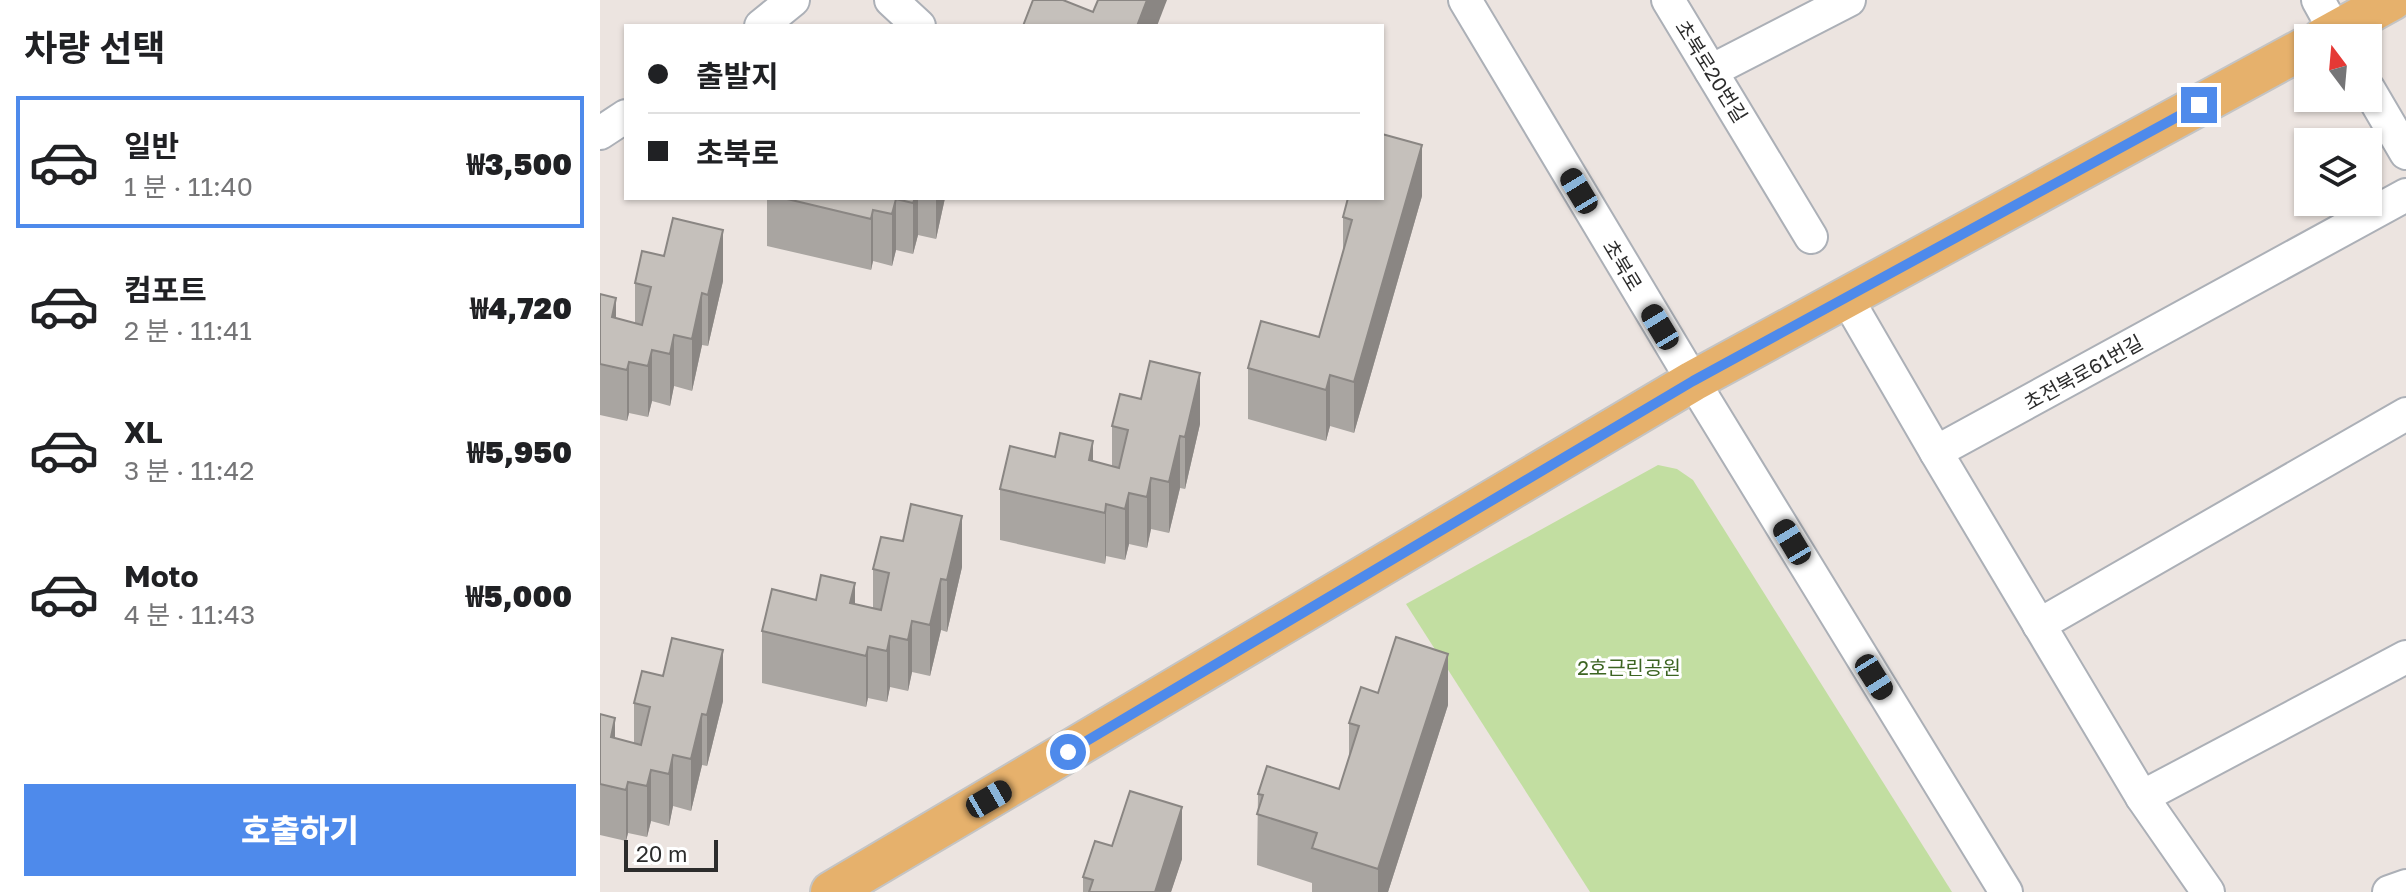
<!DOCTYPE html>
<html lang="ko">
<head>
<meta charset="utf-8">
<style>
  :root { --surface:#fff; --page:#f2f2f2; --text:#202124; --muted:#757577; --line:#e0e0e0; --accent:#4e8aeb }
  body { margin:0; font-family:"Golos Text","Noto Sans KR",sans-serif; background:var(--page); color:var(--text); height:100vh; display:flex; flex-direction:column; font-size:30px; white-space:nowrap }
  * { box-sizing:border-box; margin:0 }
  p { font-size:26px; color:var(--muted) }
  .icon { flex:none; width:44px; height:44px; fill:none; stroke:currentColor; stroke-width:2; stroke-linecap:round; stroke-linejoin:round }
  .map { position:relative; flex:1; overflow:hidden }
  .side { display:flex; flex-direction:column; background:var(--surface); width:600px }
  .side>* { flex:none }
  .guide { position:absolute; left:24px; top:24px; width:760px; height:176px; border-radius:0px; box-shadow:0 2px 6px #0004; display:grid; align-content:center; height:176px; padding:0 24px; background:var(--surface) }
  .needle { width:52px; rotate:344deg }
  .tools { position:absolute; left:1694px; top:24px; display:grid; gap:16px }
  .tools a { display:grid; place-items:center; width:88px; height:88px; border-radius:0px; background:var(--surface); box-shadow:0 2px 6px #0004; font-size:40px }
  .scale { position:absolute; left:24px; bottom:20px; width:94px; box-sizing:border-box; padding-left:8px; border:4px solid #2c2c2c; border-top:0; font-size:22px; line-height:28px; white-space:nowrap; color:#2c2c2c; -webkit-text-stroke:6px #fff; paint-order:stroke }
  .end { position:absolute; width:36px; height:36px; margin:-18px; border:10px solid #4e8aeb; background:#fff; box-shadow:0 0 0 4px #fff }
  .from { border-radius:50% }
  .car { position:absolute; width:24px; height:48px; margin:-24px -12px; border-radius:10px; box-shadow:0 0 6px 2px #0007; background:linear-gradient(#222 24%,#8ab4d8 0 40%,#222 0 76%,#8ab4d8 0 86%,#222 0) }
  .guide b { display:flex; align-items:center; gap:28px; height:76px; font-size:30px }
  .guide b+b { border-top:2px solid var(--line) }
  .guide i { width:20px; height:20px; background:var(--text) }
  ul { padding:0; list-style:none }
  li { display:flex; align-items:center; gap:24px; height:132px; margin:0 16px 12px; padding:0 8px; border:4px solid transparent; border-radius:0px }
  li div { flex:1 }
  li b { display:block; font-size:30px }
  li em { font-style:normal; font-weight:800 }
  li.current { border-color:var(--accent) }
  li>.icon { width:72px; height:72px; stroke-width:1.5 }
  h2 { padding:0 24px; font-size:36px; line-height:96px }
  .cta { display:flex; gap:16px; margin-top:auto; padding:16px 24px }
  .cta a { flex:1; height:92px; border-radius:0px; background:var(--accent); color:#fff; font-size:32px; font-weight:800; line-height:92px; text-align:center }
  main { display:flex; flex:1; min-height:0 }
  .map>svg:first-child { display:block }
  .green { fill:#c2dea1 }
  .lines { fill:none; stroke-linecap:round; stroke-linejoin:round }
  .minor-casing { stroke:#acb0b7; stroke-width:36 }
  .major-casing { stroke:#c4c4c4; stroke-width:44 }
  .minor { stroke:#fff; stroke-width:32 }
  .major { stroke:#e6b16c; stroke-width:40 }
  .wall { fill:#a9a5a1 }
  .shaded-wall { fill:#8a8683 }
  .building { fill:#c5c0bb; stroke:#8a8683; stroke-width:2 }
  .route { stroke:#4e8aeb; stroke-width:10 }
  .labels { text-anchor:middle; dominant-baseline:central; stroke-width:6; stroke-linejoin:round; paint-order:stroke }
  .street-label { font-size:20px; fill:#2c2c2c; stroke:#fff }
  .park-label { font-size:20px; fill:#3c6421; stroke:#fff }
</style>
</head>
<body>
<main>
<section class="side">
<h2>차량 선택</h2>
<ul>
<li class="current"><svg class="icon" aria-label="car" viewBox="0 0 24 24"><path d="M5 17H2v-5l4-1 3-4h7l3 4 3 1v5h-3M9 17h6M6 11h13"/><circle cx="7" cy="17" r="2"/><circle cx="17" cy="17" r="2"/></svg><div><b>일반</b><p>1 분 · 11:40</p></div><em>₩3,500</em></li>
<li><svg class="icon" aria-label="car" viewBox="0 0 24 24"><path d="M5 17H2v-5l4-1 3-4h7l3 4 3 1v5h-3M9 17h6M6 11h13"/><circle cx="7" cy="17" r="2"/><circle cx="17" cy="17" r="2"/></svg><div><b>컴포트</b><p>2 분 · 11:41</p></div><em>₩4,720</em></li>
<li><svg class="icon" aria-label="car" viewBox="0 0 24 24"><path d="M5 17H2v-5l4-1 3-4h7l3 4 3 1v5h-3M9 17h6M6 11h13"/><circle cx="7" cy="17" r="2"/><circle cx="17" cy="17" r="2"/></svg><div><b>XL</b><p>3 분 · 11:42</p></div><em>₩5,950</em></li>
<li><svg class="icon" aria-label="car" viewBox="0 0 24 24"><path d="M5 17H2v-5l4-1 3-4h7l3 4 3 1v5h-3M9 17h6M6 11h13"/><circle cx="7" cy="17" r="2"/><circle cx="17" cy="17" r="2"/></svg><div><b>Moto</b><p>4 분 · 11:43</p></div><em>₩5,000</em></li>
</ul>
<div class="cta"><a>호출하기</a></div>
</section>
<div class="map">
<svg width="1806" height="892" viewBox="0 0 1806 892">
  <rect width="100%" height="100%" fill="#ece4e0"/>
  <!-- green -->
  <path class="green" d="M 1058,465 L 1077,469 L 1093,480 L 1352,892 L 990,892 L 806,604 Z"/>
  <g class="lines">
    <defs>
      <g id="minor">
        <path d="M 291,0 L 319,26"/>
        <path d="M 865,0 L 1093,381 L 1406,892"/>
        <path d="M 1068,0 L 1211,237"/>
        <path d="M 1718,0 L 1739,38"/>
        <path d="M 161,26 L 193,0"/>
        <path d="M 1111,71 L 1249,0"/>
        <path d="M 1768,88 L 1806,153"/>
        <path d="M 0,133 L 26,116"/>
        <path d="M 1246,297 L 1336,452"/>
        <path d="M 1439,625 L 1806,414"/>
        <path d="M 1542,797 L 1806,657"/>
        <path d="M 1608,892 L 1542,797 L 1336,452 L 1806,195"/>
        <path d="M 1789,892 L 1806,886"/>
      </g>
      <g id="major">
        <path d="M 1723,38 L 1792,0"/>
        <path d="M 231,892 L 1093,381 L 1708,46"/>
      </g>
    </defs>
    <!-- minor casing -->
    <use href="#minor" class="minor-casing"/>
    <!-- major casing -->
    <use href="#major" class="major-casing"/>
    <!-- minor -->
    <use href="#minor" class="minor"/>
    <!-- major -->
    <use href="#major" class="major"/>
  </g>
  <!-- wall -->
  <g class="wall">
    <path d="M 822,196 L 754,433 L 730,426 L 726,441 L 648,419 L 648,368 L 719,337 L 743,252 L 743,217 Z"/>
    <path d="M 167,198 L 345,198 L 336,239 L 318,235 L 313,254 L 296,250 L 292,266 L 273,261 L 271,270 L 167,246 Z"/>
    <path d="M 123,281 L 108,346 L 102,345 L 92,391 L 74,386 L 70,406 L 52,401 L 48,417 L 29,413 L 27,421 L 0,415 L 0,294 L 16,318 L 35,323 L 35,283 Z"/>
    <path d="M 600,424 L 585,489 L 580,488 L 569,533 L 551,529 L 547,548 L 529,544 L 525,560 L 506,556 L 505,564 L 400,540 L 400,489 L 455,457 L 493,461 L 512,466 L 512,426 Z"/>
    <path d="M 362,567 L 347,632 L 341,630 L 330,676 L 312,672 L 308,691 L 290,687 L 287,702 L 268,698 L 266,707 L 162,683 L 162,631 L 216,600 L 255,604 L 273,608 L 273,569 Z"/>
    <path d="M 778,693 L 848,705 L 788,892 L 712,892 L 712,883 L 657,865 L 658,794 L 739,789 L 749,757 L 749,723 Z"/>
    <path d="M 123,701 L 107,766 L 102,765 L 91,811 L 73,806 L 69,826 L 51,821 L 47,837 L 28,833 L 26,841 L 0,835 L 0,714 L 15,739 L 34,743 L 34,703 Z"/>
    <path d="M 512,846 L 582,859 L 571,892 L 483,892 L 483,877 Z"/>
  </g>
  <!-- shaded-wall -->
  <g class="shaded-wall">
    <path d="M 547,0 L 567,0 L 557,26 L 537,26 Z"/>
    <path d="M 822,145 L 822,196 L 754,433 L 754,382 Z"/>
    <path d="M 315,198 L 318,198 L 318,235 L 313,254 L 313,203 Z"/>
    <path d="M 336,198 L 345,198 L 336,239 Z"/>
    <path d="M 296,199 L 296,250 L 292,266 L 292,214 Z"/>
    <path d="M 273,210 L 273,261 L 271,270 L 271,219 Z"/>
    <path d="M 123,230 L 123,281 L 108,346 L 108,295 Z"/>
    <path d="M 102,293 L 102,345 L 92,391 L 92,339 Z"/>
    <path d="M 16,298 L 16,349 L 12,369 L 12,317 Z"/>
    <path d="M 74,335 L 74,386 L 70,406 L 70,354 Z"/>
    <path d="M 52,350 L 52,401 L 48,417 L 48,366 Z"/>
    <path d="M 29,362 L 29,413 L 27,421 L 27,370 Z"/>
    <path d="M 600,373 L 600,424 L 585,489 L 585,437 Z"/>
    <path d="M 730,375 L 730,426 L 726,441 L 726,390 Z"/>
    <path d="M 580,436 L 580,488 L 569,533 L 569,482 Z"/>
    <path d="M 493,441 L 493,492 L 489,511 L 489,460 Z"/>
    <path d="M 551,478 L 551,529 L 547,548 L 547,497 Z"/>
    <path d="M 529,493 L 529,544 L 525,560 L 525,509 Z"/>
    <path d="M 506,504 L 506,556 L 505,564 L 505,513 Z"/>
    <path d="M 362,516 L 362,567 L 347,632 L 347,580 Z"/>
    <path d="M 341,579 L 341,630 L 330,676 L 330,625 Z"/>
    <path d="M 255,583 L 255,634 L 250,654 L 250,603 Z"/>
    <path d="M 312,621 L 312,672 L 308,691 L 308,640 Z"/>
    <path d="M 290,636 L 290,687 L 287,702 L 287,651 Z"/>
    <path d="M 268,647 L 268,698 L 266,707 L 266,656 Z"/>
    <path d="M 123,650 L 123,701 L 107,766 L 107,715 Z"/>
    <path d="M 848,654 L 848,705 L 788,892 L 778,892 L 778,869 Z"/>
    <path d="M 102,714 L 102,765 L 91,811 L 91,759 Z"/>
    <path d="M 15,718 L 15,769 L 11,789 L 11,737 Z"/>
    <path d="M 73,755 L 73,806 L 69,826 L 69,774 Z"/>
    <path d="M 51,770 L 51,821 L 47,837 L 47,786 Z"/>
    <path d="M 28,782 L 28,833 L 26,841 L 26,790 Z"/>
    <path d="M 582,807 L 582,859 L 571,892 L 555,892 Z"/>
  </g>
  <!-- building -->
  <g class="building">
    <path d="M 433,0 L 463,0 L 493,12 L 498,0 L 547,0 L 537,26 L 423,26 Z"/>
    <path d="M 782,134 L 822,145 L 754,382 L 730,375 L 726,390 L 648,368 L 661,321 L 719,337 L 752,220 L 743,217 L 748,198 L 782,198 Z"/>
    <path d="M 183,198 L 315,198 L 313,203 L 296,199 L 292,214 L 273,210 L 271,219 Z"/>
    <path d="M 73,218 L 123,230 L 108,295 L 102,293 L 92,339 L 74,335 L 70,354 L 52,350 L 48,366 L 29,362 L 27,370 L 0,364 L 0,294 L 16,298 L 12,317 L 42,325 L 51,287 L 35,283 L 42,251 L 64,256 Z"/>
    <path d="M 550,361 L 600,373 L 585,437 L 580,436 L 569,482 L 551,478 L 547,497 L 529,493 L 525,509 L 506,504 L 505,513 L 400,489 L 410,446 L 455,457 L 460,433 L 493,441 L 489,460 L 519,468 L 528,430 L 512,426 L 520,394 L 541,399 Z"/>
    <path d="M 311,504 L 362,516 L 347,580 L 341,579 L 330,625 L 312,621 L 308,640 L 290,636 L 287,651 L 268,647 L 266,656 L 162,631 L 172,589 L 216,600 L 221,575 L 255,583 L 250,603 L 281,610 L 289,573 L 273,569 L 281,537 L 303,541 Z"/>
    <path d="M 796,637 L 848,654 L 778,869 L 712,848 L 717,833 L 657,814 L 663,795 L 658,794 L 667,766 L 739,789 L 759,726 L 749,723 L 761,687 L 778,693 Z"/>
    <path d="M 72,638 L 123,650 L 107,715 L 102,714 L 91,759 L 73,755 L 69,774 L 51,770 L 47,786 L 28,782 L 26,790 L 0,784 L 0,714 L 15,718 L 11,737 L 41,745 L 50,707 L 34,703 L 42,671 L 63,676 Z"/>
    <path d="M 530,791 L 582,807 L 555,892 L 489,892 L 493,880 L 483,877 L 495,841 L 512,846 Z"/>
  </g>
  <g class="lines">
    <!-- route -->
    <path class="route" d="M 468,752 L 1093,381 L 1599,105"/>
  </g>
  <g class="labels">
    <!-- street labels -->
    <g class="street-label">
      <text transform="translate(1112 71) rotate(58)">초북로20번길</text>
      <text transform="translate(1023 265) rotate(59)">초북로</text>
      <text transform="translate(1483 372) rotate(-29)">초전북로61번길</text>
    </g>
    <!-- park labels -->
    <g class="park-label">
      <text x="1029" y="667">2호근린공원</text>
    </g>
  </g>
</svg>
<div class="tools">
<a><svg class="needle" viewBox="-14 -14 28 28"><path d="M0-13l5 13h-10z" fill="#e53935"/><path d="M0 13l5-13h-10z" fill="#757577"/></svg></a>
<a><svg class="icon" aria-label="layers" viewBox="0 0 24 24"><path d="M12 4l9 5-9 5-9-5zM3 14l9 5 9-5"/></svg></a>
</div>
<div class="scale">20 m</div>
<i class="end from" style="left:468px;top:752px"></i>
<i class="end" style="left:1599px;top:105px"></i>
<i class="car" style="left:979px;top:191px;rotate:329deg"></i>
<i class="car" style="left:1060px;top:327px;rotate:329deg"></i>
<i class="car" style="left:1192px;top:542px;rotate:329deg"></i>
<i class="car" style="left:1274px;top:677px;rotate:148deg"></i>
<i class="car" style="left:389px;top:799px;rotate:60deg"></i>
<div class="guide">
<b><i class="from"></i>출발지</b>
<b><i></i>초북로</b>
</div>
</div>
</main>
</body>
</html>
